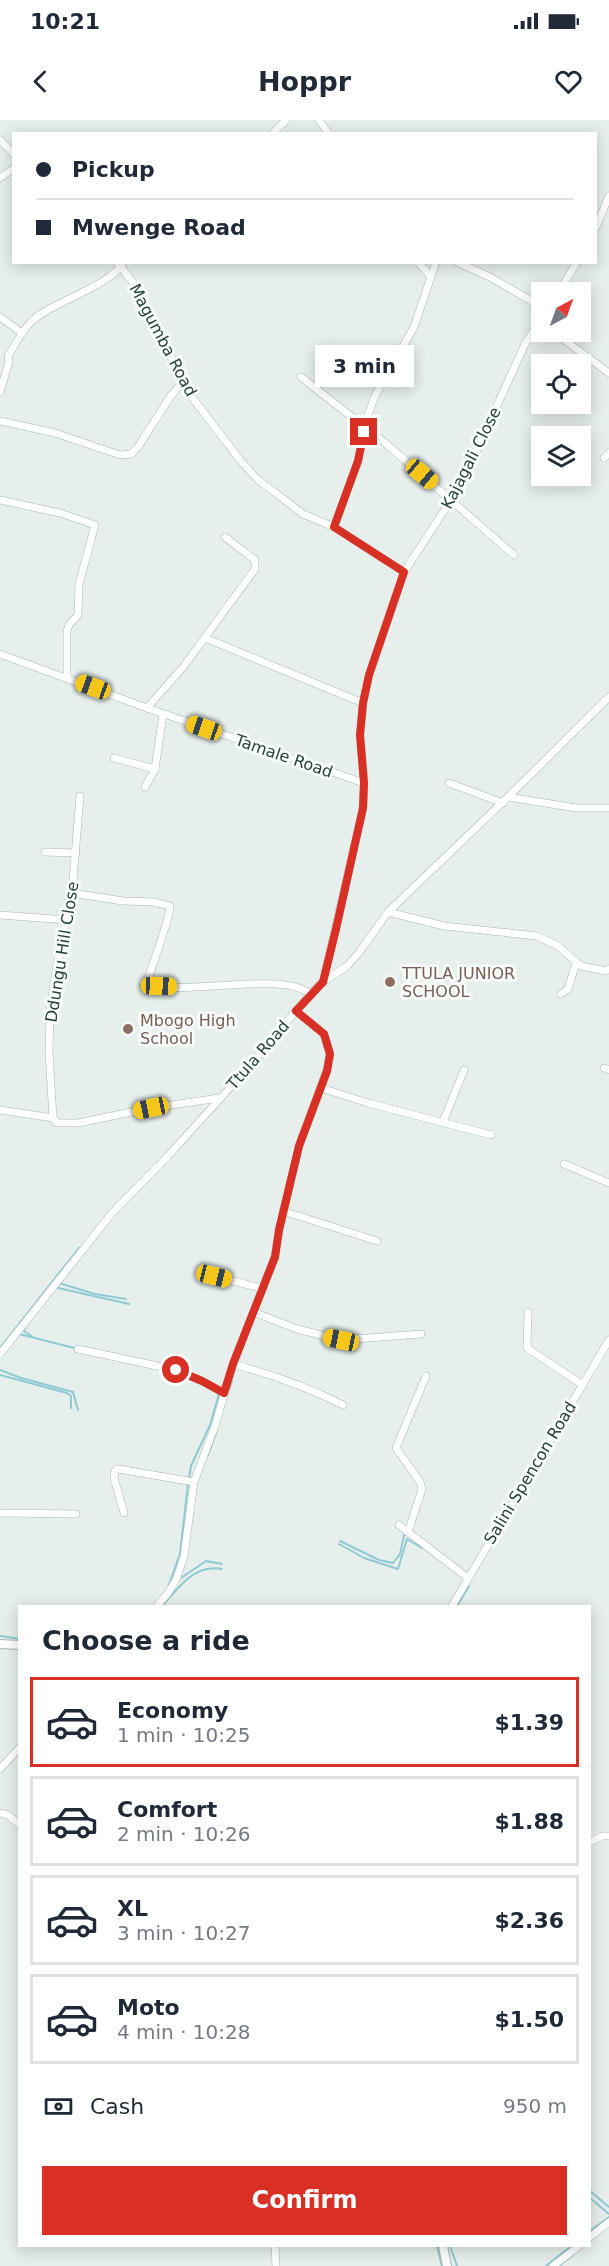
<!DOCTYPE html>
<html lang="en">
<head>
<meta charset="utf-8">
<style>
  :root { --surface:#fff; --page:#f2f2f3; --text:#1f2937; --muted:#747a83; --line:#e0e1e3; --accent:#d93025 }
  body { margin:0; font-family:"DejaVu Sans",sans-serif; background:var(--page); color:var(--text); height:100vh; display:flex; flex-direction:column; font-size:22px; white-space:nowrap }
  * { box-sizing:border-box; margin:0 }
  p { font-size:20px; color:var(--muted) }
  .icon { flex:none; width:33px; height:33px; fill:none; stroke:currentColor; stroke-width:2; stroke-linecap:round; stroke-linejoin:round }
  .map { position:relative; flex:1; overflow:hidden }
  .details { position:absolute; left:18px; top:1485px; width:573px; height:642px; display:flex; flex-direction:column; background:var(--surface); border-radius:0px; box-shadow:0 3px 15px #0003 }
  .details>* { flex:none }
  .banner { position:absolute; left:12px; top:12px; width:585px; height:132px; border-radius:0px; box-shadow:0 3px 15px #0003; display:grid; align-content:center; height:132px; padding:0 24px; background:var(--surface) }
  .needle { width:39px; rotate:41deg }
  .fabs { position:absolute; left:531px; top:162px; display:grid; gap:12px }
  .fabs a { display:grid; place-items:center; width:60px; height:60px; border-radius:0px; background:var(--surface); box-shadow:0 3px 15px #0003; font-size:30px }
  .end { position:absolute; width:27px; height:27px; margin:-14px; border:8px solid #d93025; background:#fff; box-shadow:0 0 0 3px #fff }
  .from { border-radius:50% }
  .bubble { position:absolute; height:42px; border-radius:0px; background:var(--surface); box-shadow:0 3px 15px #0003; font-size:20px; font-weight:600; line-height:42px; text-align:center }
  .car { position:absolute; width:18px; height:36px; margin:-18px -9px; border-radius:8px; box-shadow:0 0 4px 2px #0007; background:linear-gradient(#f5c518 24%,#345 0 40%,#f5c518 0 76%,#345 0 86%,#f5c518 0) }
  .banner b { display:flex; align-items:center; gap:21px; height:57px; font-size:22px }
  .banner b+b { border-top:2px solid var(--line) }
  .banner i { width:15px; height:15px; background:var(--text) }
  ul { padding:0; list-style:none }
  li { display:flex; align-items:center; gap:18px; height:90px; margin:0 12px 9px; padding:0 12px; border:3px solid var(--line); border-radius:0px }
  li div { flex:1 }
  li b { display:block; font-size:22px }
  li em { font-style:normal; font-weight:600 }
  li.selected { border-color:var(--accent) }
  li>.icon { width:54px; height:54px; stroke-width:1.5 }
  h2 { padding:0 24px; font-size:27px; line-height:72px }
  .pay { display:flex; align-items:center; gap:15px; height:66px; padding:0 24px; font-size:22px }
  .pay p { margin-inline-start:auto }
  .primary-button { display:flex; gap:12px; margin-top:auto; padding:12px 24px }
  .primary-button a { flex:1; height:69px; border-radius:0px; background:var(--accent); color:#fff; font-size:24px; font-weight:600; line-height:69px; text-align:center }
  .status { display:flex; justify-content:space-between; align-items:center; height:42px; padding:0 30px; background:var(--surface); direction:ltr }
  .status svg { height:16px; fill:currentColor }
  header { display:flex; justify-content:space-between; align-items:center; height:78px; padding:0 24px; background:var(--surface); font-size:27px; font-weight:600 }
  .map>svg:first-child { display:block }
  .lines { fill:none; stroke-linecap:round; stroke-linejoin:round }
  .stream { stroke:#8ec9d4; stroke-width:2 }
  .minor-casing { stroke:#a8b8b2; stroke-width:8 }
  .tertiary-casing { stroke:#a8b8b2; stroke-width:10 }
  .minor { stroke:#fff; stroke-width:7 }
  .tertiary { stroke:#fff; stroke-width:8 }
  .route { stroke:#d93025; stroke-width:8 }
  .education-dot { fill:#8d6e63; stroke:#f7fbf9; stroke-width:2 }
  .labels { text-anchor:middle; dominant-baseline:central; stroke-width:6; stroke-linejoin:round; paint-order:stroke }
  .street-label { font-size:16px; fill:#24423a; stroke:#f7fbf9 }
  .education-label { font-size:16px; fill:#785e54; stroke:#f7fbf9; text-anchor:start }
</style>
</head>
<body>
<div class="status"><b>10:21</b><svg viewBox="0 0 49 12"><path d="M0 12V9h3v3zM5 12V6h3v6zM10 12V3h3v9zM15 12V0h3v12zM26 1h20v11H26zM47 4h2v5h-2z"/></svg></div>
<header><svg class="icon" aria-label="back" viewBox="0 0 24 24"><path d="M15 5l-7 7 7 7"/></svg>Hoppr<svg class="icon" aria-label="heart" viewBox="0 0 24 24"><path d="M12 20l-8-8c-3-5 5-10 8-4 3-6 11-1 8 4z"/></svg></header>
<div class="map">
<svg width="609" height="2146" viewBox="0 0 609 2146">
  <rect width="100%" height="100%" fill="#e6efeb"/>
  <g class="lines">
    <!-- stream -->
    <g class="stream">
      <path d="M 62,1164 L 95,1174 L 126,1179"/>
      <path d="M 57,1168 L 64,1158"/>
      <path d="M 58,1168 L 129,1184"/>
      <path d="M 25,1207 L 24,1211 L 33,1217"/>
      <path d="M 19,1214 L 78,1229"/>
      <path d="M 0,1228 L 79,1128"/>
      <path d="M 0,1250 L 21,1258 L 73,1272 L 78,1290"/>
      <path d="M 0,1255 L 67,1273 L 71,1276 L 71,1288"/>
      <path d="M 229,1270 L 232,1261"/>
      <path d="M 208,1335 L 217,1310"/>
      <path d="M 189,1358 L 191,1346 L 210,1305 L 219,1274"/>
      <path d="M 340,1421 L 379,1440 L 393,1443 L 400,1434 L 405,1411"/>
      <path d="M 339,1424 L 364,1438 L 398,1449 L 407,1419 L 422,1428"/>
      <path d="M 178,1460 L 206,1441 L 222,1444"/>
      <path d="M 168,1467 L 180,1434 L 188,1364"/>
      <path d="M 162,1486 C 178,1469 194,1443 222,1449"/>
      <path d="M 457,1486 L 469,1466"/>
      <path d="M 0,1516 L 20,1519"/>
      <path d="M 590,2071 L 609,2087"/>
      <path d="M 590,2078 L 609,2094"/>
      <path d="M 590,2111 L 609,2097"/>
      <path d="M 437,2126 L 442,2146"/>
      <path d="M 450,2126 L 457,2146"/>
      <path d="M 546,2146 L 571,2126"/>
      <path d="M 559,2146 L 573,2135"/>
    </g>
    <defs>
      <g id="minor">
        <path d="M 319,0 L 329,14"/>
        <path d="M 272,14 L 286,0"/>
        <path d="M 0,20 L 14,34"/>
        <path d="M 0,58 L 14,48"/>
        <path d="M 596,107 L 609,76"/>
        <path d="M 117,142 L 138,169 L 188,272 L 240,340 L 256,358 L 303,394 L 334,407 L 404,452"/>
        <path d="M 418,142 L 431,157"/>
        <path d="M 457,142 L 490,157 L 542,187"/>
        <path d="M 559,172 L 577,142"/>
        <path d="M 0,197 L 22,213"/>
        <path d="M 554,212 L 609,253"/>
        <path d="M 301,257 L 384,322 L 514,435"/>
        <path d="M 0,272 L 9,242 L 8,236 C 15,225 22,210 32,201 C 51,182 112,166 123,142"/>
        <path d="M 0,301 L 55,313 L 120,335 L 131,334 L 138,327 L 170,277 L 182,263"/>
        <path d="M 604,338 L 609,333"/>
        <path d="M 0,380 L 60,393 L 95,405 L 79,464 L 78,495 L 69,505 L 67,511 L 67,558"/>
        <path d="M 334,407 L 358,341 L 367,298 L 375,276 L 414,207 L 436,142"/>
        <path d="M 205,518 L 363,583"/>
        <path d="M 0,534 L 147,588 L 364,663"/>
        <path d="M 147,588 L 184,546 L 255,449 L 255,440 L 225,417"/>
        <path d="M 114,638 L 155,649"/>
        <path d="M 449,663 L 503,683"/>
        <path d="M 145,667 L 155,649 L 163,594"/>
        <path d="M 80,676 L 72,773 L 57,844 L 50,891 L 49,932 L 53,998 L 57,1003 L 78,1003 L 151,988 L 219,978"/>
        <path d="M 508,677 L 576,688 L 609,688"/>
        <path d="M 45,732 L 76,733"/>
        <path d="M 72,773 L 123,781 L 153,782 L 170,786 C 171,795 152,846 148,859 L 150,865 C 187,875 284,851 310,874"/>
        <path d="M 388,792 L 444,806 L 537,816 L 558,826 L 581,846 L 606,851 L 609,849"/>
        <path d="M 0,795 L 67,800"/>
        <path d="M 323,862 L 363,688 L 364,663 L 360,615 L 363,583 L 369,555 L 404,452 L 461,365 L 525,224 L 542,198"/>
        <path d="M 561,874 L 568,869 L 576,843"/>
        <path d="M 604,948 L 609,950"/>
        <path d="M 321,968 L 368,983 L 491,1015"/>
        <path d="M 0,990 L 53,998"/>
        <path d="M 443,1002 L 464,950"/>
        <path d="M 564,1044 L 609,1063"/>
        <path d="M 283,1091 L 377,1121"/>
        <path d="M 214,1156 L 264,1169"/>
        <path d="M 253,1192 L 297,1209 L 341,1220 L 421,1214"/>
        <path d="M 528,1192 L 527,1228 L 583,1265"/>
        <path d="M 78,1229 L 176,1250 L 202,1261 L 224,1273"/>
        <path d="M 0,1234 L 112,1093 L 168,1036 L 247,949 L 310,874 L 323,862 L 347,846 L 358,834 L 388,792 L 508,677 L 609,577"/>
        <path d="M 233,1244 C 270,1254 308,1267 343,1285"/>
        <path d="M 0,1393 L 76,1394"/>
        <path d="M 124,1393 L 114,1358 L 115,1351 L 118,1349 L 194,1362"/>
        <path d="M 399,1405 L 468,1458"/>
        <path d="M 408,1412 L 422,1369 L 420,1362 L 396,1328 L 426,1256"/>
        <path d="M 157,1486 L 168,1473 L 177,1458 L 184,1436 L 194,1362 L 215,1306 L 233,1244 L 275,1136 L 279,1110 L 299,1026 L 327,950 L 330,934 L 324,914 L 296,891"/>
        <path d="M 452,1486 L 609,1220"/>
        <path d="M 0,1649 L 20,1627"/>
        <path d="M 0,1693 L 8,1695 L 20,1705"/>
        <path d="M 590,1722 L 602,1716 L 609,1716"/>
        <path d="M 590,2117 L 609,2102"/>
        <path d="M 275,2126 L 276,2146"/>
        <path d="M 553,2146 L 579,2126"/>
      </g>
      <g id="tertiary">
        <path d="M 0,1524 L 20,1525"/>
        <path d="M 443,2126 L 447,2146"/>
      </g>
    </defs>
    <!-- minor casing -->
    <use href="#minor" class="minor-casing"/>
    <!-- tertiary casing -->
    <use href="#tertiary" class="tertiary-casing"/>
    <!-- minor -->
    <use href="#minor" class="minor"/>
    <!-- tertiary -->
    <use href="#tertiary" class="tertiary"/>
  </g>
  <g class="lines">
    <!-- route -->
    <path class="route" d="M 176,1250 L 202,1261 L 224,1273 L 233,1244 L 275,1137 L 279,1110 L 299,1026 L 327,951 L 330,934 L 324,914 L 296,891 L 323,862 L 336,809 L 363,688 L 364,663 L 360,615 L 363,583 L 369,555 L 404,452 L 334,407 L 358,341 L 364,312"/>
  </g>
  <!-- markers -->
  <g class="education-dot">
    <circle cx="390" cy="862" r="6"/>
    <circle cx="128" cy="909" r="6"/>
  </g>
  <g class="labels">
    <!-- street labels -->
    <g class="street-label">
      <text transform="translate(163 220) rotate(62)">Magumba Road</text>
      <text transform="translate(471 338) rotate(-63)">Kajagali Close</text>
      <text transform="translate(284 636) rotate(19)">Tamale Road</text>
      <text transform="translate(62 832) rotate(-81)">Ddungu Hill Close</text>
      <text transform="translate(258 935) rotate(-49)">Ttula Road</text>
      <text transform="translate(530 1353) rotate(-59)">Salini Spencon Road</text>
    </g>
    <!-- education labels -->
    <g class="education-label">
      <text x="402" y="853">TTULA JUNIOR<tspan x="402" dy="18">SCHOOL</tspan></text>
      <text x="140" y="900">Mbogo High<tspan x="140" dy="18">School</tspan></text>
    </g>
  </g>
</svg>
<div class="fabs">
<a><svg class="needle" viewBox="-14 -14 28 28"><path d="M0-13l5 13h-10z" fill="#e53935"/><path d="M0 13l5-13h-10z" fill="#747a83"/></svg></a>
<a><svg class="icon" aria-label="locate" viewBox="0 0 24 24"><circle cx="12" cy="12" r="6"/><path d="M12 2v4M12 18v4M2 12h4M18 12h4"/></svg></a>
<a><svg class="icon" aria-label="layers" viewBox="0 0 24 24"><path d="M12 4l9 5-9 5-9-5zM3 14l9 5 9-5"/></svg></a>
</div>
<i class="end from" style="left:176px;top:1250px"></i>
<i class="end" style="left:364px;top:312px"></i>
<div class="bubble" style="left:315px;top:225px;width:99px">3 min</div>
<i class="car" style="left:422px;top:354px;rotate:130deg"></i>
<i class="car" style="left:93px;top:567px;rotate:290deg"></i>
<i class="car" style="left:204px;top:608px;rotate:289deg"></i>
<i class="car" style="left:159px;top:866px;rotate:92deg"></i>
<i class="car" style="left:151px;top:988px;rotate:258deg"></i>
<i class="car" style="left:214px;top:1156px;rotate:104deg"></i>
<i class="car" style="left:341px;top:1220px;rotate:282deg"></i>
<div class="banner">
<b><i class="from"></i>Pickup</b>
<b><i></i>Mwenge Road</b>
</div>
<section class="details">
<h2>Choose a ride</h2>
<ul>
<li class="selected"><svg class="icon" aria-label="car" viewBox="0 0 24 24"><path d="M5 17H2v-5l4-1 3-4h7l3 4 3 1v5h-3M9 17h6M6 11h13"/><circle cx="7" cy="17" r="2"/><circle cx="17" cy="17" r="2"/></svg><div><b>Economy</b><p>1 min · 10:25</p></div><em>$1.39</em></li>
<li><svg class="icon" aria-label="car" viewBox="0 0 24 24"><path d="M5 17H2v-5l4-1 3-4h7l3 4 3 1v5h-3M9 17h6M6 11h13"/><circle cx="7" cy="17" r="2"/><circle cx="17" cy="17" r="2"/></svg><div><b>Comfort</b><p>2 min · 10:26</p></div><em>$1.88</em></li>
<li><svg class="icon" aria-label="car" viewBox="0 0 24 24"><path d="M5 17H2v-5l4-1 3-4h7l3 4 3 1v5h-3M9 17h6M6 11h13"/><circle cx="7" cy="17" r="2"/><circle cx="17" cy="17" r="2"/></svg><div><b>XL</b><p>3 min · 10:27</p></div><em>$2.36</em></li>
<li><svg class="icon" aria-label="car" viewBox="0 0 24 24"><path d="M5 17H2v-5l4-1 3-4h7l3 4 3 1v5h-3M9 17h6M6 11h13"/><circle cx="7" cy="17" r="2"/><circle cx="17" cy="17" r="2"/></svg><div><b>Moto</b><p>4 min · 10:28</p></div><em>$1.50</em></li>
</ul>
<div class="pay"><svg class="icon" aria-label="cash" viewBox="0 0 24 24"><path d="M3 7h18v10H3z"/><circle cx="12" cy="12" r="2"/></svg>Cash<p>950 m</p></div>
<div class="primary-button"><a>Confirm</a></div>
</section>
</div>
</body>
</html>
